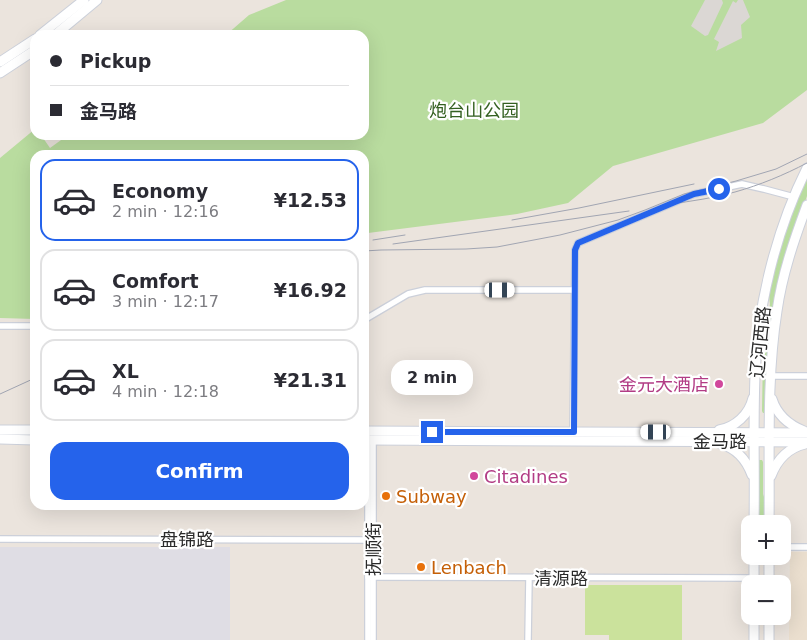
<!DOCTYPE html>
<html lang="en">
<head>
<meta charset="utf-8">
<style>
  :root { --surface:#fff; --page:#f2f2f3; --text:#2b2b33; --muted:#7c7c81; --line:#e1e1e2; --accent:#2563eb }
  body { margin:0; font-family:"DejaVu Sans","Noto Sans SC",sans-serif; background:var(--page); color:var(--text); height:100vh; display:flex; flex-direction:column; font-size:19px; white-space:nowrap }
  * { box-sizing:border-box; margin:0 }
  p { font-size:16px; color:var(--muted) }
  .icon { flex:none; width:28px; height:28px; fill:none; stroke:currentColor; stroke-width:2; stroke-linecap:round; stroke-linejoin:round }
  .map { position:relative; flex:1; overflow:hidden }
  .sheet { position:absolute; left:30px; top:150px; width:339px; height:360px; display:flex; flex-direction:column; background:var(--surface); border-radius:15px; box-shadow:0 5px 20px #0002 }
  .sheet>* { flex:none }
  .guide { position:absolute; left:30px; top:30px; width:339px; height:110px; border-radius:15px; box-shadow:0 5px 20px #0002; display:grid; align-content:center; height:110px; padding:0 20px; background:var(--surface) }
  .fabs { position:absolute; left:741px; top:515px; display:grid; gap:10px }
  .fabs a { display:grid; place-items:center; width:50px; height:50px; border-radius:10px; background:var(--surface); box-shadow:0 5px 20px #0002; font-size:25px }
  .end { position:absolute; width:22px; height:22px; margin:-11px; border:6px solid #2563eb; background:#fff; box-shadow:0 0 0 2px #fff }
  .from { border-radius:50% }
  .bubble { position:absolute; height:35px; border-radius:15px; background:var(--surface); box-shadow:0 5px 20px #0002; font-size:16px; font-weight:700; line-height:35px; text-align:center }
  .car { position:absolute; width:15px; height:30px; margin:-15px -8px; border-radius:6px; box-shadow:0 0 4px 1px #0007; background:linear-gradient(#fff 24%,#345 0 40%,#fff 0 76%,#345 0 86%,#fff 0) }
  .guide b { display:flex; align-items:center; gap:18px; height:48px; font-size:19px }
  .guide b+b { border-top:1px solid var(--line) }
  .guide i { width:12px; height:12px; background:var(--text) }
  ul { padding:9px 0 0; list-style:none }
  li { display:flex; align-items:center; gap:15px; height:82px; margin:0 10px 8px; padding:0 10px; border:2px solid var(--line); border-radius:15px }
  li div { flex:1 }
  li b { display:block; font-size:19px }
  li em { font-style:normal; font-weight:700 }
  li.current { border-color:var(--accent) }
  li>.icon { width:45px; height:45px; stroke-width:1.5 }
  .primary-button { display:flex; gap:10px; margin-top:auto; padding:10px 20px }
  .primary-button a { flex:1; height:58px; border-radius:15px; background:var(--accent); color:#fff; font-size:20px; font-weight:700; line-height:58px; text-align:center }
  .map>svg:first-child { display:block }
  .industrial { fill:#dfdde4 }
  .education { fill:#ebdfcf }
  .green { fill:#b9dc9f }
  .pitch { fill:#cbe29c }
  .plaza { fill:#dbd7d4 }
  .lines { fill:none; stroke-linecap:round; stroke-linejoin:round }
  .street-casing { stroke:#ccd0da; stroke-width:8 }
  .secondary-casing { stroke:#ccd0da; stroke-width:11 }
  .street { stroke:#fff; stroke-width:5.5 }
  .secondary { stroke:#fff; stroke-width:9 }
  .rail { stroke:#a1a5b2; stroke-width:1 }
  .route { stroke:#2563eb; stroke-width:6 }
  .hotel-dot { fill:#d1479c; stroke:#fff; stroke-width:2 }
  .food-dot { fill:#e8710a; stroke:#fff; stroke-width:2 }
  .labels { text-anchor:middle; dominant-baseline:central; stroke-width:4.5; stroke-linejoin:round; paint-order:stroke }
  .park-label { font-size:18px; fill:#346021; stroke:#fff }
  .street-label { font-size:18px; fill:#2a2a2a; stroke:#fff }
  .hotel-label { font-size:18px; fill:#b23c85; stroke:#fff; text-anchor:end }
  .food-label { font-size:18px; fill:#c56008; stroke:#fff; text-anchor:start }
</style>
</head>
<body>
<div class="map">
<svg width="807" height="640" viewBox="0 0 807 640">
  <rect width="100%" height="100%" fill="#ebe4dd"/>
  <!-- industrial -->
  <rect class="industrial" x="0" y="547" width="230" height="93"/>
  <!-- education -->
  <path class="education" d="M 790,552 L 807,552 L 807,640 L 789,640 Z"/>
  <!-- green -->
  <g class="green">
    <path d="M 286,0 L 807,0 L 807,90 L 763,123 L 613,166 L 568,203 L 517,214 L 368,233 L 366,238 L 364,238 L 364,155 L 35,155 L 35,319 L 0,318 L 0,158 L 35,129 L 35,135 L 41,135 L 50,148 L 68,135 L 364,135 L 364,35 L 226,35 L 249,15 Z"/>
    <path d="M 807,176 L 807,196 L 785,260 L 765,413 L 763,413 L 762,411 L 763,353 L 770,304 L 769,296 L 771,281 L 786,226 Z"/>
    <path d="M 759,460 L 762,460 L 763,462 L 763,494 L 766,503 L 766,524 L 757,524 L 757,462 Z"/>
  </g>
  <!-- pitch -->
  <path class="pitch" d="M 585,585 L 682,585 L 682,640 L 609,640 L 609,635 L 585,635 Z"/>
  <!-- plaza -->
  <g class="plaza">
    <path d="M 705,0 L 722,0 L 723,3 L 708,35 L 705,36 L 691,26 Z"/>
    <path d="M 738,0 L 743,0 L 750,17 L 741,25 L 742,38 L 716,51 L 719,42 L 714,39 L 733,1 L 736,3 Z"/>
  </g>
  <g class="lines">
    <defs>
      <g id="street">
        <path d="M 364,320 L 408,294 L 425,290 L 574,290"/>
        <path d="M 0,326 L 35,326"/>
        <path d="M 770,376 L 807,376"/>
        <path d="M 364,424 L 368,440 L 368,640"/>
        <path d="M 573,432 L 575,250 L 578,243 L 694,194 L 719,189 L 742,184 L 764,189 L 794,197"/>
        <path d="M 372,439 L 373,440 L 373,640"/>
        <path d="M 0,539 L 373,540"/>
        <path d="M 782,547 L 807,547"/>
        <path d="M 368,577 L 754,578"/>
        <path d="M 528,640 L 529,578"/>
      </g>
      <g id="secondary">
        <path d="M 40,35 L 84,0"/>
        <path d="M 55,35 L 97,0"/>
        <path d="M 0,62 L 35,39"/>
        <path d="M 0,73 L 35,50"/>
        <path d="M 772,399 C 777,415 789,425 804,431"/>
        <path d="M 0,430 L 35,430"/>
        <path d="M 719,430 C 735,427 749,415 753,398"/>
        <path d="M 364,431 L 807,433"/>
        <path d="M 0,439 L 35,440"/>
        <path d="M 364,440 L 807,442"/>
        <path d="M 720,444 C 736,448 746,459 752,475"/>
        <path d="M 771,476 C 777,460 788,448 805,444"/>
        <path d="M 754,524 C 755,475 753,425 755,376 C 757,307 776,230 807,168"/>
        <path d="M 769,524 C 770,453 766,381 777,311 C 782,275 794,240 807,205"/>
        <path d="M 754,584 L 754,556"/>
        <path d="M 769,584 L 769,556"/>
        <path d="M 754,640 L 754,616"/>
        <path d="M 769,640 L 769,616"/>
      </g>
    </defs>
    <!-- street casing -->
    <use href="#street" class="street-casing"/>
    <!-- secondary casing -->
    <use href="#secondary" class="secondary-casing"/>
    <!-- street -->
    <use href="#street" class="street"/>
    <!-- secondary -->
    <use href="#secondary" class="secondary"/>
    <!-- rail -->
    <g class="rail">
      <path d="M 671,204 C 692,201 714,198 735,192 C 760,185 784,175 807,163"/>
      <path d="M 512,220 L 579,208 L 694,184"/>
      <path d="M 373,240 L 405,235"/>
      <path d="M 393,244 L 629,211"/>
      <path d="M 364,251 L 381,250 L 466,249 L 497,247 L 560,235 L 618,220 L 645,210 L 684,194 L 736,181 L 776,169 L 807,154"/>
      <path d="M 0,394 L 35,378"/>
    </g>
  </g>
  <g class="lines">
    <!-- route -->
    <path class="route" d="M 432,432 L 574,432 L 575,250 L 578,243 L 694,194 L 719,189"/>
  </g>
  <!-- markers -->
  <g class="hotel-dot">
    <circle cx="719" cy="384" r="5"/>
    <circle cx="474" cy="476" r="5"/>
  </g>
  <g class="food-dot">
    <circle cx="386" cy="496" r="5"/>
    <circle cx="421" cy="567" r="5"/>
  </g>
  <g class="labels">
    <!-- park labels -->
    <g class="park-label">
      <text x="474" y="110">炮台山公园</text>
    </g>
    <!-- street labels -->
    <g class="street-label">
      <text transform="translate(760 342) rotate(-84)">辽河西路</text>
      <text x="720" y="441">金马路</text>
      <text x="187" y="539">盘锦路</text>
      <text transform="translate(373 549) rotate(-90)">抚顺街</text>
      <text x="561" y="578">清源路</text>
    </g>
    <!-- hotel labels -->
    <g class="hotel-label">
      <text x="709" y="384">金元大酒店</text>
      <text x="484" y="476" text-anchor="start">Citadines</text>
    </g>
    <!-- food labels -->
    <g class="food-label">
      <text x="396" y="496">Subway</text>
      <text x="431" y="567">Lenbach</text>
    </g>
  </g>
</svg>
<div class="fabs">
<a>+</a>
<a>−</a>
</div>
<i class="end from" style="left:719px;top:189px"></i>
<i class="end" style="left:432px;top:432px"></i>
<div class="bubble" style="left:391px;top:360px;width:82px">2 min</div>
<i class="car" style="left:500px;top:290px;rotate:90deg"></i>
<i class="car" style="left:656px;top:432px;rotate:270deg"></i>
<div class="guide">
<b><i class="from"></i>Pickup</b>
<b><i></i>金马路</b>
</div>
<section class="sheet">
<ul>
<li class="current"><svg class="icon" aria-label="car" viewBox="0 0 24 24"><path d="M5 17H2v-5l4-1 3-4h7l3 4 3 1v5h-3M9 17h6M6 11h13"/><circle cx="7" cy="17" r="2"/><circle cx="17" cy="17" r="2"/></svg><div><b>Economy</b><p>2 min · 12:16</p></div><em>¥12.53</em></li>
<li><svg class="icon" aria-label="car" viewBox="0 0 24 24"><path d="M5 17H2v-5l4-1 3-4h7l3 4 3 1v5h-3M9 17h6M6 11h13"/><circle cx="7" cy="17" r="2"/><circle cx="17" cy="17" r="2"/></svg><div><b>Comfort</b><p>3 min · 12:17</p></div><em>¥16.92</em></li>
<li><svg class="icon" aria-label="car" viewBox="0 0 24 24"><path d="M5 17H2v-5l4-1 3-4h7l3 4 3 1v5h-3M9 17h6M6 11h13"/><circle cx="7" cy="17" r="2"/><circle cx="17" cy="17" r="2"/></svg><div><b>XL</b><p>4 min · 12:18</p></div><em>¥21.31</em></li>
</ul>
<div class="primary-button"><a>Confirm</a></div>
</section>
</div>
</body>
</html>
